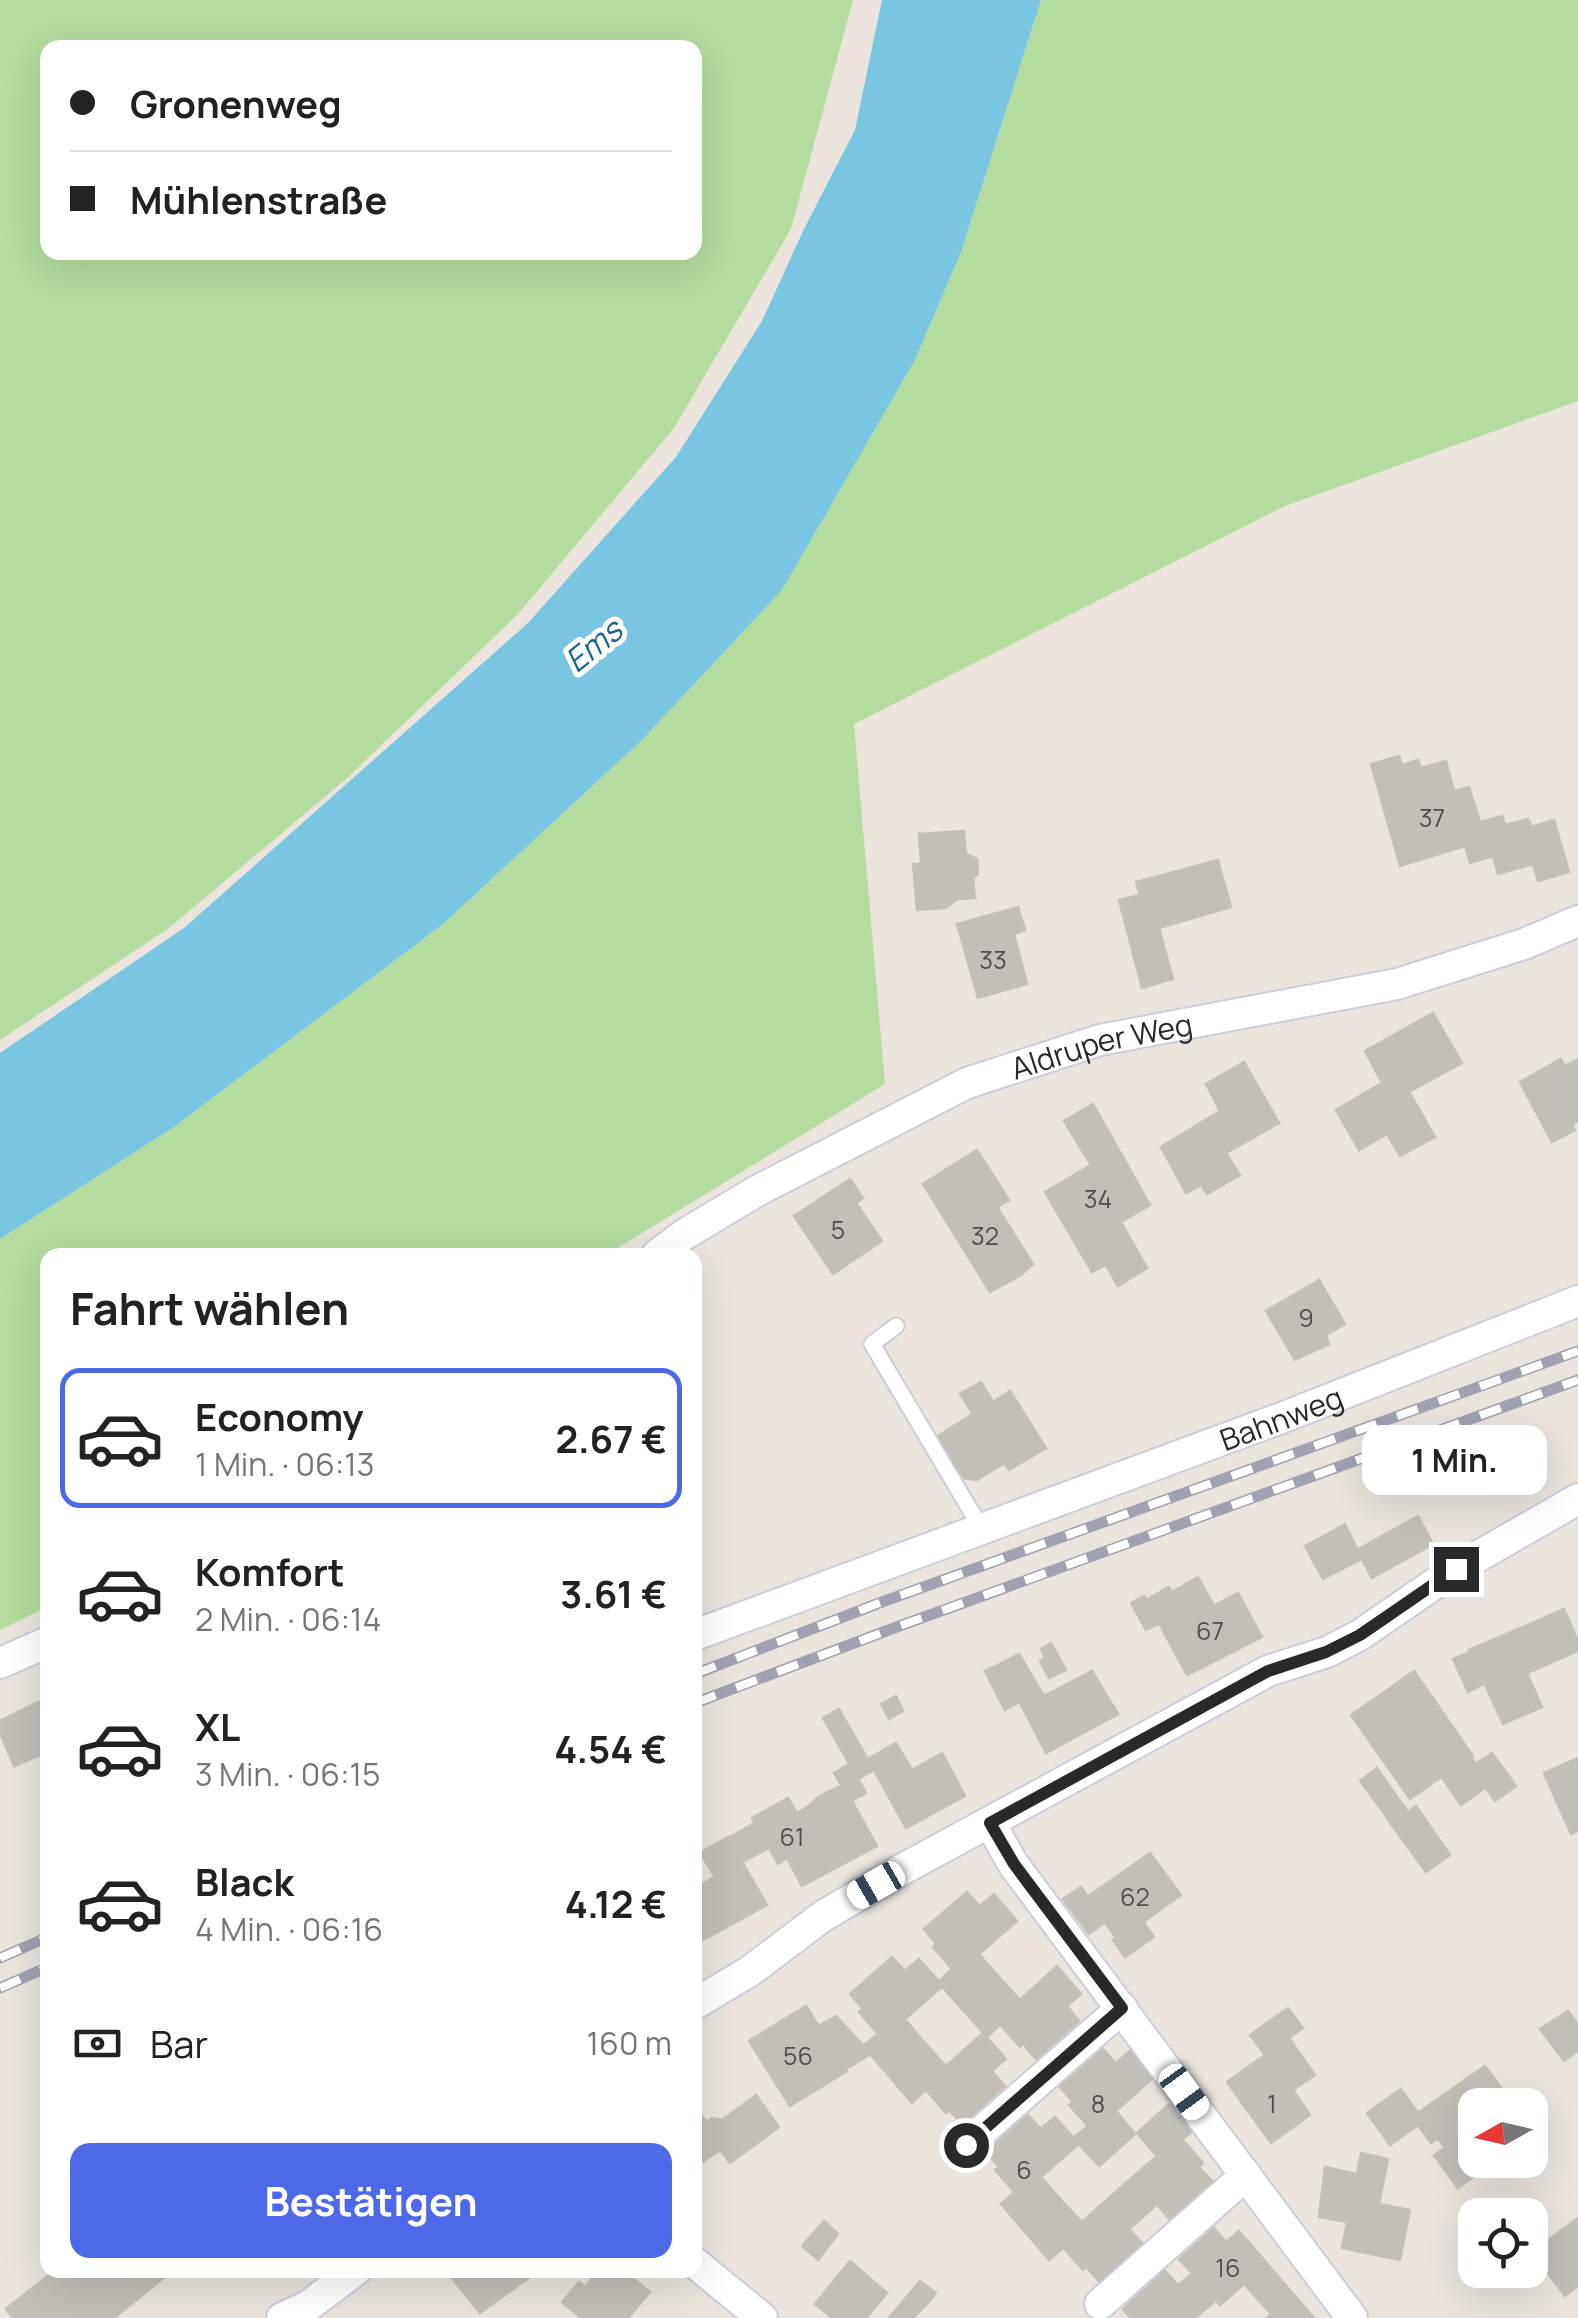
<!DOCTYPE html>
<html lang="de">
<head>
<meta charset="utf-8">
<style>
  :root { --surface:#fff; --page:#f6f6f6; --text:#222; --muted:#767676; --line:#e0e0e0; --accent:#4c69e8 }
  body { margin:0; font-family:Manrope,sans-serif; background:var(--page); color:var(--text); height:100vh; display:flex; flex-direction:column; font-size:38px; white-space:nowrap }
  * { box-sizing:border-box; margin:0 }
  p { font-size:32px; color:var(--muted) }
  .icon { flex:none; width:55px; height:55px; fill:none; stroke:currentColor; stroke-width:2; stroke-linecap:round; stroke-linejoin:round }
  .map { position:relative; flex:1; overflow:hidden }
  .side { position:absolute; left:40px; top:1248px; width:662px; height:1030px; display:flex; flex-direction:column; background:var(--surface); border-radius:20px; box-shadow:0 10px 40px #0002 }
  .side>* { flex:none }
  .hud { position:absolute; left:40px; top:40px; width:662px; height:220px; border-radius:20px; box-shadow:0 10px 40px #0002; display:grid; align-content:center; height:220px; padding:0 30px; background:var(--surface) }
  .needle { width:65px; rotate:262deg }
  .buttons { position:absolute; left:1458px; top:2088px; display:grid; gap:20px }
  .buttons a { display:grid; place-items:center; width:90px; height:90px; border-radius:20px; background:var(--surface); box-shadow:0 10px 40px #0002; font-size:50px }
  .end { position:absolute; width:45px; height:45px; margin:-22px; border:12px solid #292929; background:#fff; box-shadow:0 0 0 5px #fff }
  .from { border-radius:50% }
  .bubble { position:absolute; height:70px; border-radius:20px; background:var(--surface); box-shadow:0 10px 40px #0002; font-size:32px; font-weight:700; line-height:70px; text-align:center }
  .car { position:absolute; width:30px; height:60px; margin:-30px -15px; border-radius:12px; box-shadow:0 0 8px 2px #0007; background:linear-gradient(#fff 24%,#345 0 40%,#fff 0 76%,#345 0 86%,#fff 0) }
  .hud b { display:flex; align-items:center; gap:35px; height:95px; font-size:38px }
  .hud b+b { border-top:2px solid var(--line) }
  .hud i { width:25px; height:25px; background:var(--text) }
  ul { padding:0; list-style:none }
  li { display:flex; align-items:center; gap:30px; height:140px; margin:0 20px 15px; padding:0 10px; border:5px solid transparent; border-radius:20px }
  li div { flex:1 }
  li b { display:block; font-size:38px }
  li em { font-style:normal; font-weight:700 }
  li.on { border-color:var(--accent) }
  li>.icon { width:90px; height:90px; stroke-width:1.5 }
  h2 { padding:0 30px; font-size:45px; line-height:120px }
  .pay { display:flex; align-items:center; gap:25px; height:110px; padding:0 30px; font-size:38px }
  .pay p { margin-inline-start:auto }
  .action { display:flex; gap:20px; margin-top:auto; padding:20px 30px }
  .action a { flex:1; height:115px; border-radius:20px; background:var(--accent); color:#fff; font-size:40px; font-weight:700; line-height:115px; text-align:center }
  .map>svg:first-child { display:block }
  .green { fill:#b3dc9e; fill-rule:evenodd }
  .water { fill:#79c6e2 }
  .building { fill:#c3beb8; stroke:#c5c0b6; stroke-width:2.5 }
  .lines { fill:none; stroke-linecap:round; stroke-linejoin:round }
  .lane-casing { stroke:#cbceda; stroke-width:19 }
  .street-casing { stroke:#cbceda; stroke-width:34 }
  .lane { stroke:#fff; stroke-width:15 }
  .street { stroke:#fff; stroke-width:30 }
  .rail-casing { stroke:#a0a2b2; stroke-width:11 }
  .rail { stroke:#fff; stroke-width:8; stroke-dasharray:22; stroke-linecap:butt }
  .route { stroke:#292929; stroke-width:12 }
  .labels { text-anchor:middle; dominant-baseline:central; stroke-width:10; stroke-linejoin:round; paint-order:stroke }
  .number-label { font-size:25px; fill:#504e4d }
  .street-label { font-size:30px; fill:#292929; stroke:#fff }
  .water-label { font-size:32px; font-style:italic; fill:#1a658c; stroke:#fff }
</style>
</head>
<body>
<div class="map">
<svg width="1578" height="2318" viewBox="0 0 1578 2318">
  <rect width="100%" height="100%" fill="#eae4dd"/>
  <!-- green -->
  <g class="green">
    <path d="M 0,0 L 853,0 L 791,229 L 674,428 L 518,614 L 346,779 L 169,928 L 0,1040 ZM 48,48 L 695,48 L 695,252 L 48,252 Z"/>
    <path d="M 1041,0 L 1578,0 L 1578,401 L 1285,506 L 854,724 L 885,1084 L 606,1255 L 48,1255 L 47,1607 L 0,1630 L 0,1239 L 174,1127 L 443,924 L 642,740 L 782,590 L 915,360 L 961,252 Z"/>
  </g>
  <!-- water -->
  <path class="water" d="M 882,0 L 1041,0 L 961,252 L 915,360 L 782,590 L 642,740 L 443,924 L 174,1127 L 0,1239 L 0,1053 L 184,928 L 528,623 L 676,457 L 762,321 L 804,229 L 855,130 Z"/>
  <!-- building -->
  <g class="building">
    <path d="M 1399,756 L 1402,765 L 1418,760 L 1421,768 L 1446,761 L 1454,791 L 1469,787 L 1480,822 L 1502,816 L 1505,825 L 1528,819 L 1531,827 L 1554,820 L 1569,872 L 1538,881 L 1533,864 L 1498,874 L 1493,856 L 1470,863 L 1465,846 L 1400,866 L 1371,764 Z"/>
    <path d="M 964,831 L 966,854 L 977,859 L 978,873 L 973,879 L 975,898 L 958,899 L 945,908 L 917,910 L 913,864 L 921,864 L 919,834 Z"/>
    <path d="M 1218,860 L 1231,907 L 1159,928 L 1173,979 L 1142,988 L 1119,900 L 1140,895 L 1136,882 Z"/>
    <path d="M 1018,907 L 1025,930 L 1014,934 L 1027,984 L 978,998 L 957,924 Z"/>
    <path d="M 1433,1013 L 1462,1063 L 1409,1092 L 1435,1137 L 1400,1156 L 1387,1134 L 1359,1150 L 1336,1110 L 1382,1083 L 1365,1051 Z"/>
    <path d="M 1561,1059 L 1565,1066 L 1578,1059 L 1578,1121 L 1572,1125 L 1575,1130 L 1552,1142 L 1520,1082 Z"/>
    <path d="M 1244,1062 L 1279,1123 L 1226,1153 L 1240,1175 L 1207,1194 L 1201,1185 L 1186,1193 L 1161,1147 L 1220,1111 L 1206,1084 Z"/>
    <path d="M 1093,1104 L 1150,1205 L 1121,1222 L 1147,1268 L 1118,1286 L 1106,1265 L 1092,1272 L 1045,1192 L 1091,1165 L 1064,1121 Z"/>
    <path d="M 977,1150 L 1009,1200 L 997,1207 L 1033,1264 L 1021,1275 L 990,1292 L 923,1184 Z"/>
    <path d="M 850,1179 L 863,1198 L 856,1203 L 882,1241 L 833,1274 L 794,1216 Z"/>
    <path d="M 1319,1280 L 1345,1324 L 1326,1335 L 1329,1344 L 1295,1360 L 1266,1311 Z"/>
    <path d="M 981,1382 L 993,1402 L 1010,1391 L 1046,1448 L 1009,1470 L 960,1394 Z"/>
    <path d="M 973,1414 L 1004,1463 L 977,1480 L 963,1478 L 938,1436 Z"/>
    <path d="M 1418,1516 L 1433,1544 L 1372,1578 L 1357,1550 Z"/>
    <path d="M 1345,1524 L 1362,1559 L 1342,1569 L 1324,1536 Z"/>
    <path d="M 1324,1536 L 1342,1569 L 1323,1579 L 1305,1546 Z"/>
    <path d="M 1198,1577 L 1214,1606 L 1186,1620 L 1172,1592 Z"/>
    <path d="M 1169,1587 L 1176,1600 L 1153,1612 L 1146,1600 Z"/>
    <path d="M 1238,1593 L 1262,1637 L 1187,1675 L 1153,1612 L 1176,1600 L 1186,1620 Z"/>
    <path d="M 1144,1596 L 1159,1624 L 1146,1630 L 1131,1603 Z"/>
    <path d="M 1564,1609 L 1578,1641 L 1578,1651 L 1534,1670 L 1516,1630 Z"/>
    <path d="M 1516,1630 L 1534,1670 L 1527,1673 L 1542,1707 L 1503,1724 L 1469,1650 Z"/>
    <path d="M 1051,1643 L 1066,1670 L 1049,1678 L 1040,1661 L 1045,1658 L 1041,1649 Z"/>
    <path d="M 1470,1652 L 1484,1684 L 1468,1692 L 1453,1659 Z"/>
    <path d="M 1019,1654 L 1044,1696 L 1092,1671 L 1118,1714 L 1046,1753 L 1000,1664 Z"/>
    <path d="M 1000,1664 L 1019,1702 L 1005,1710 L 985,1671 Z"/>
    <path d="M 1414,1671 L 1473,1756 L 1471,1757 L 1476,1764 L 1471,1767 L 1485,1788 L 1461,1805 L 1383,1693 Z"/>
    <path d="M 1383,1693 L 1441,1777 L 1410,1799 L 1351,1715 Z"/>
    <path d="M 896,1696 L 903,1711 L 889,1719 L 881,1704 Z"/>
    <path d="M 48,1697 L 48,1752 L 14,1766 L 0,1733 L 0,1721 Z"/>
    <path d="M 839,1709 L 874,1770 L 858,1779 L 823,1718 Z"/>
    <path d="M 896,1743 L 912,1770 L 942,1753 L 965,1796 L 906,1828 L 868,1759 Z"/>
    <path d="M 1492,1753 L 1516,1786 L 1495,1801 L 1471,1767 Z"/>
    <path d="M 1578,1758 L 1578,1831 L 1571,1834 L 1544,1773 Z"/>
    <path d="M 850,1764 L 866,1793 L 851,1801 L 834,1773 Z"/>
    <path d="M 1377,1768 L 1397,1797 L 1381,1809 L 1360,1781 Z"/>
    <path d="M 843,1785 L 877,1846 L 839,1866 L 807,1807 L 821,1795 Z"/>
    <path d="M 1397,1797 L 1408,1812 L 1391,1824 L 1381,1809 Z"/>
    <path d="M 788,1798 L 797,1813 L 807,1807 L 839,1866 L 802,1886 L 787,1858 L 778,1864 L 752,1818 Z"/>
    <path d="M 1416,1806 L 1450,1855 L 1426,1872 L 1391,1824 Z"/>
    <path d="M 755,1823 L 769,1848 L 742,1862 L 728,1838 Z"/>
    <path d="M 728,1837 L 767,1905 L 701,1941 L 695,1929 L 695,1876 L 700,1885 L 715,1877 L 700,1853 Z"/>
    <path d="M 1150,1853 L 1181,1895 L 1118,1940 L 1086,1898 Z"/>
    <path d="M 1081,1887 L 1105,1922 L 1089,1934 L 1063,1899 Z"/>
    <path d="M 967,1892 L 980,1906 L 994,1894 L 1017,1921 L 979,1954 L 999,1977 L 976,1997 L 933,1947 L 936,1944 L 924,1929 Z"/>
    <path d="M 1144,1923 L 1154,1937 L 1125,1957 L 1113,1940 Z"/>
    <path d="M 892,1957 L 905,1971 L 919,1959 L 943,1986 L 905,2019 L 925,2043 L 902,2062 L 859,2012 L 863,2009 L 850,1994 Z"/>
    <path d="M 1057,1966 L 1081,1994 L 1067,2006 L 1079,2021 L 1036,2059 L 1023,2044 L 1020,2047 L 976,1997 L 999,1977 L 1020,2000 Z"/>
    <path d="M 952,1969 L 976,1997 L 962,2009 L 938,1982 Z"/>
    <path d="M 976,1997 L 1000,2025 L 987,2037 L 962,2009 Z"/>
    <path d="M 806,2006 L 847,2071 L 790,2106 L 749,2041 Z"/>
    <path d="M 1288,2008 L 1303,2028 L 1265,2055 L 1250,2035 Z"/>
    <path d="M 1568,2011 L 1578,2024 L 1578,2051 L 1564,2061 L 1540,2029 Z"/>
    <path d="M 836,2016 L 871,2054 L 846,2069 L 819,2026 Z"/>
    <path d="M 983,2033 L 1006,2059 L 992,2071 L 1005,2086 L 962,2124 L 949,2110 L 946,2113 L 902,2062 L 925,2043 L 946,2066 Z"/>
    <path d="M 878,2034 L 902,2062 L 888,2075 L 863,2046 Z"/>
    <path d="M 1289,2038 L 1315,2075 L 1293,2090 L 1310,2115 L 1271,2143 L 1227,2082 Z"/>
    <path d="M 1103,2049 L 1116,2063 L 1130,2051 L 1153,2078 L 1116,2111 L 1135,2134 L 1113,2154 L 1069,2105 L 1073,2102 L 1060,2087 Z"/>
    <path d="M 902,2062 L 926,2090 L 912,2103 L 888,2075 Z"/>
    <path d="M 1485,2066 L 1502,2089 L 1481,2105 L 1475,2105 L 1475,2160 L 1497,2160 L 1458,2188 L 1434,2155 L 1445,2148 L 1438,2138 L 1431,2143 L 1412,2117 Z"/>
    <path d="M 1401,2089 L 1418,2113 L 1412,2117 L 1418,2125 L 1390,2145 L 1367,2113 Z"/>
    <path d="M 756,2095 L 779,2127 L 745,2152 L 722,2120 Z"/>
    <path d="M 1173,2101 L 1194,2130 L 1182,2140 L 1159,2113 Z"/>
    <path d="M 695,2105 L 706,2122 L 712,2118 L 722,2120 L 745,2152 L 730,2163 L 720,2150 L 695,2167 Z"/>
    <path d="M 1159,2113 L 1203,2163 L 1199,2167 L 1212,2181 L 1169,2219 L 1157,2204 L 1143,2217 L 1119,2189 L 1157,2156 L 1137,2133 Z"/>
    <path d="M 1028,2115 L 1041,2129 L 1055,2117 L 1079,2144 L 1041,2177 L 1061,2200 L 1039,2220 L 995,2170 L 999,2167 L 986,2152 Z"/>
    <path d="M 1088,2126 L 1113,2154 L 1099,2166 L 1073,2138 Z"/>
    <path d="M 1361,2153 L 1388,2159 L 1379,2204 L 1410,2210 L 1400,2260 L 1342,2248 L 1347,2222 L 1319,2217 L 1325,2167 L 1357,2174 Z"/>
    <path d="M 1119,2189 L 1143,2217 L 1129,2229 L 1142,2243 L 1099,2281 L 1086,2267 L 1083,2270 L 1039,2220 L 1061,2200 L 1082,2222 Z"/>
    <path d="M 1015,2192 L 1039,2220 L 1025,2232 L 1001,2204 Z"/>
    <path d="M 1578,2218 L 1578,2286 L 1565,2296 L 1532,2252 Z"/>
    <path d="M 1039,2220 L 1063,2248 L 1049,2260 L 1025,2232 Z"/>
    <path d="M 824,2221 L 838,2234 L 818,2260 L 802,2246 Z"/>
    <path d="M 1214,2228 L 1226,2242 L 1239,2231 L 1314,2318 L 1267,2318 L 1271,2314 L 1244,2284 L 1220,2305 L 1179,2259 Z"/>
    <path d="M 850,2261 L 887,2293 L 866,2318 L 832,2318 L 815,2304 Z"/>
    <path d="M 55,2270 L 118,2270 L 140,2297 L 114,2318 L 85,2318 L 50,2274 Z"/>
    <path d="M 118,2270 L 173,2270 L 140,2297 Z"/>
    <path d="M 445,2270 L 531,2270 L 534,2274 L 480,2313 Z"/>
    <path d="M 599,2270 L 623,2270 L 650,2292 L 628,2318 L 581,2318 L 562,2302 L 579,2282 L 585,2287 Z"/>
    <path d="M 1165,2271 L 1178,2285 L 1192,2274 L 1215,2301 L 1195,2318 L 1131,2318 L 1123,2309 Z"/>
    <path d="M 50,2274 L 85,2318 L 13,2318 L 6,2309 Z"/>
    <path d="M 920,2281 L 936,2293 L 926,2305 L 913,2318 L 889,2318 Z"/>
  </g>
  <g class="lines">
    <defs>
      <path id="lane" d="M 896,1326 L 872,1344 L 981,1528"/>
      <g id="street">
        <path id="s1" d="M 657,1255 L 685,1234 L 757,1191 L 967,1083 L 1100,1040 L 1397,984 L 1524,944 L 1578,921"/>
        <path id="s2" d="M 695,1635 L 1284,1417 L 1578,1301"/>
        <path d="M 0,1663 L 48,1642"/>
        <path d="M 990,1823 L 1013,1864 L 1352,2318"/>
        <path d="M 695,2004 L 750,1971 L 823,1916 L 903,1869 L 1268,1671 L 1327,1652 L 1360,1635 L 1456,1569 L 1578,1499"/>
        <path d="M 966,2145 L 1122,2008"/>
        <path d="M 695,2263 L 762,2318"/>
        <path d="M 1100,2304 L 1246,2175"/>
        <path d="M 282,2318 L 308,2306 L 356,2270"/>
      </g>
    </defs>
    <!-- lane casing -->
    <use href="#lane" class="lane-casing"/>
    <!-- street casing -->
    <use href="#street" class="street-casing"/>
    <!-- lane -->
    <use href="#lane" class="lane"/>
    <!-- street -->
    <use href="#street" class="street"/>
    <defs>
      <g id="rail">
        <path d="M 695,1674 L 882,1602 L 1578,1351"/>
        <path d="M 695,1703 L 894,1628 L 1578,1380"/>
        <path d="M 0,1958 L 48,1937"/>
        <path d="M 0,1988 L 48,1967"/>
      </g>
    </defs>
    <!-- rail casing -->
    <use href="#rail" class="rail-casing"/>
    <!-- rail -->
    <use href="#rail" class="rail"/>
  </g>
  <g class="lines">
    <!-- route -->
    <path class="route" d="M 966,2145 L 1122,2008 L 1014,1864 L 990,1823 L 1268,1671 L 1326,1652 L 1360,1635 L 1456,1569"/>
  </g>
  <g class="labels">
    <!-- number labels -->
    <g class="number-label">
      <text x="1432" y="817">37</text>
      <text x="993" y="959">33</text>
      <text x="1098" y="1198">34</text>
      <text x="838" y="1229">5</text>
      <text x="985" y="1235">32</text>
      <text x="1306" y="1317">9</text>
      <text x="1210" y="1630">67</text>
      <text x="792" y="1836">61</text>
      <text x="1135" y="1896">62</text>
      <text x="798" y="2055">56</text>
      <text x="1098" y="2103">8</text>
      <text x="1272" y="2103">1</text>
      <text x="1024" y="2169">6</text>
      <text x="1228" y="2267">16</text>
    </g>
    <!-- street labels -->
    <g class="street-label">
      <text stroke="none"><textPath href="#s1" startOffset="495">Aldruper Weg</textPath></text>
      <text stroke="none"><textPath href="#s2" startOffset="625">Bahnweg</textPath></text>
    </g>
    <!-- water labels -->
    <g class="water-label">
      <text transform="translate(593 645) rotate(-39)">Ems</text>
    </g>
  </g>
</svg>
<div class="buttons">
<a><svg class="needle" viewBox="-14 -14 28 28"><path d="M0-13l5 13h-10z" fill="#e53935"/><path d="M0 13l5-13h-10z" fill="#767676"/></svg></a>
<a><svg class="icon" aria-label="locate" viewBox="0 0 24 24"><circle cx="12" cy="12" r="6"/><path d="M12 2v4M12 18v4M2 12h4M18 12h4"/></svg></a>
</div>
<i class="end from" style="left:966px;top:2145px"></i>
<i class="end" style="left:1456px;top:1569px"></i>
<div class="bubble" style="left:1362px;top:1425px;width:185px">1 Min.</div>
<i class="car" style="left:876px;top:1885px;rotate:240deg"></i>
<i class="car" style="left:1184px;top:2092px;rotate:144deg"></i>
<div class="hud">
<b><i class="from"></i>Gronenweg</b>
<b><i></i>Mühlenstraße</b>
</div>
<section class="side">
<h2>Fahrt wählen</h2>
<ul>
<li class="on"><svg class="icon" aria-label="car" viewBox="0 0 24 24"><path d="M5 17H2v-5l4-1 3-4h7l3 4 3 1v5h-3M9 17h6M6 11h13"/><circle cx="7" cy="17" r="2"/><circle cx="17" cy="17" r="2"/></svg><div><b>Economy</b><p>1 Min. · 06:13</p></div><em>2.67 €</em></li>
<li><svg class="icon" aria-label="car" viewBox="0 0 24 24"><path d="M5 17H2v-5l4-1 3-4h7l3 4 3 1v5h-3M9 17h6M6 11h13"/><circle cx="7" cy="17" r="2"/><circle cx="17" cy="17" r="2"/></svg><div><b>Komfort</b><p>2 Min. · 06:14</p></div><em>3.61 €</em></li>
<li><svg class="icon" aria-label="car" viewBox="0 0 24 24"><path d="M5 17H2v-5l4-1 3-4h7l3 4 3 1v5h-3M9 17h6M6 11h13"/><circle cx="7" cy="17" r="2"/><circle cx="17" cy="17" r="2"/></svg><div><b>XL</b><p>3 Min. · 06:15</p></div><em>4.54 €</em></li>
<li><svg class="icon" aria-label="car" viewBox="0 0 24 24"><path d="M5 17H2v-5l4-1 3-4h7l3 4 3 1v5h-3M9 17h6M6 11h13"/><circle cx="7" cy="17" r="2"/><circle cx="17" cy="17" r="2"/></svg><div><b>Black</b><p>4 Min. · 06:16</p></div><em>4.12 €</em></li>
</ul>
<div class="pay"><svg class="icon" aria-label="cash" viewBox="0 0 24 24"><path d="M3 7h18v10H3z"/><circle cx="12" cy="12" r="2"/></svg>Bar<p>160 m</p></div>
<div class="action"><a>Bestätigen</a></div>
</section>
</div>
</body>
</html>
